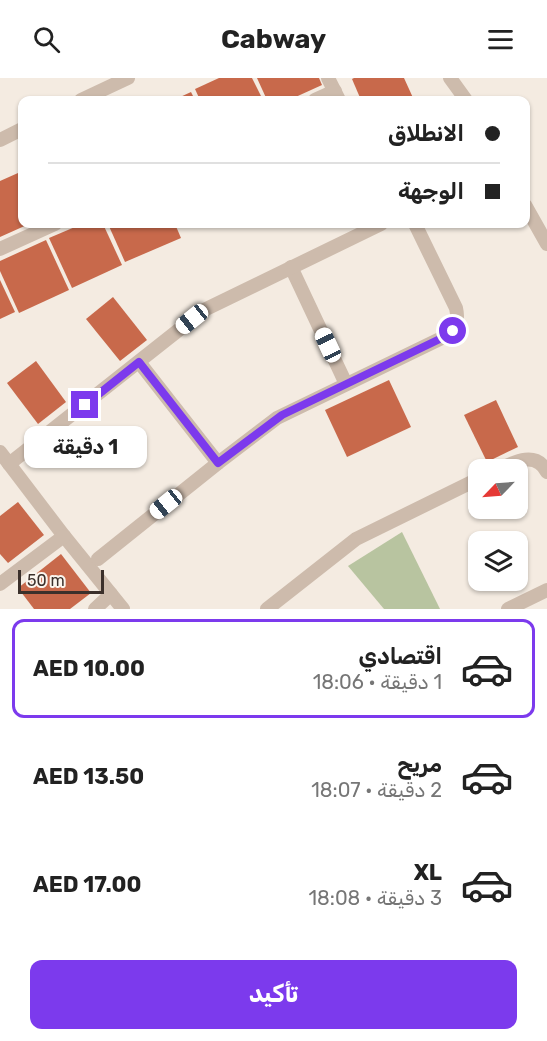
<!DOCTYPE html>
<html lang="ar">
<head>
<meta charset="utf-8">
<style>
  :root { --surface:#fff; --page:#f6f6f6; --text:#222; --muted:#767676; --line:#e0e0e0; --accent:#7c3aed }
  body { margin:0; font-family:Rubik,Cairo,sans-serif; background:var(--page); color:var(--text); direction:rtl; height:100vh; display:flex; flex-direction:column; font-size:22px; white-space:nowrap }
  * { box-sizing:border-box; margin:0 }
  p { font-size:20px; color:var(--muted) }
  .icon { flex:none; width:33px; height:33px; fill:none; stroke:currentColor; stroke-width:2; stroke-linecap:round; stroke-linejoin:round }
  .map { position:relative; height:531px; overflow:hidden; direction:ltr }
  .side { display:flex; flex-direction:column; background:var(--surface); flex:1 }
  .side>* { flex:none }
  .top-card { position:absolute; left:18px; top:18px; width:512px; height:132px; border-radius:12px; box-shadow:0 2px 4px #0004; direction:rtl; display:grid; align-content:center; height:132px; padding:0 30px; background:var(--surface) }
  .needle { width:39px; rotate:245deg }
  .fabs { position:absolute; left:468px; top:381px; display:grid; gap:12px }
  .fabs a { display:grid; place-items:center; width:60px; height:60px; border-radius:12px; background:var(--surface); box-shadow:0 2px 4px #0004; font-size:30px }
  .scale { position:absolute; left:18px; bottom:15px; width:86px; box-sizing:border-box; padding-left:6px; border:3px solid #3b302b; border-top:0; font-size:16px; line-height:21px; white-space:nowrap; color:#3b302b; -webkit-text-stroke:4px #fbf5ee; paint-order:stroke }
  .end { position:absolute; width:27px; height:27px; margin:-14px; border:8px solid #7c3aed; background:#fff; box-shadow:0 0 0 3px #fff }
  .from { border-radius:50% }
  .bubble { position:absolute; height:42px; border-radius:12px; background:var(--surface); box-shadow:0 2px 4px #0004; font-size:20px; font-weight:700; line-height:42px; text-align:center; direction:rtl }
  .car { position:absolute; width:18px; height:36px; margin:-18px -9px; border-radius:8px; box-shadow:0 0 4px 2px #0007; background:linear-gradient(#fff 24%,#345 0 40%,#fff 0 76%,#345 0 86%,#fff 0) }
  .top-card b { display:flex; align-items:center; gap:21px; height:57px; font-size:22px }
  .top-card b+b { border-top:2px solid var(--line) }
  .top-card i { width:15px; height:15px; background:var(--text) }
  ul { padding:10px 0 0; list-style:none }
  li { display:flex; align-items:center; gap:18px; height:99px; margin:0 12px 9px; padding:0 18px; border:3px solid transparent; border-radius:12px }
  li div { flex:1 }
  li b { display:block; font-size:22px }
  li em { font-style:normal; font-weight:700 }
  li.on { border-color:var(--accent) }
  li>.icon { width:54px; height:54px; stroke-width:1.5 }
  .button { display:flex; gap:12px; margin-top:auto; padding:12px 30px }
  .button a { flex:1; height:69px; border-radius:12px; background:var(--accent); color:#fff; font-size:24px; font-weight:700; line-height:69px; text-align:center }
  header { display:flex; justify-content:space-between; align-items:center; height:78px; padding:0 30px; background:var(--surface); font-size:27px; font-weight:700 }
  .map>svg:first-child { display:block }
  .green { fill:#b8c4a0 }
  .building { fill:#c8694b }
  .lines { fill:none; stroke-linecap:round; stroke-linejoin:round }
  .minor { stroke:#cdbbac; stroke-width:14 }
  .route { stroke:#7c3aed; stroke-width:8 }
</style>
</head>
<body>
<header><svg class="icon" aria-label="menu" viewBox="0 0 24 24"><path d="M4 6h16M4 12h16M4 18h16"/></svg>Cabway<svg class="icon" aria-label="search" viewBox="0 0 24 24"><circle cx="10" cy="10" r="6"/><path d="M15 15l6 6"/></svg></header>
<div class="map">
<svg width="547" height="531" viewBox="0 0 547 531">
  <rect width="100%" height="100%" fill="#f4ebe1"/>
  <!-- green -->
  <path class="green" d="M 402,454 L 440,531 L 384,531 L 348,488 Z"/>
  <!-- building -->
  <g class="building">
    <path d="M 219,0 L 252,0 L 263,22 L 200,22 L 195,11 Z"/>
    <path d="M 257,0 L 319,0 L 322,7 L 289,22 L 267,22 Z"/>
    <path d="M 354,0 L 404,0 L 414,22 L 361,22 L 352,1 Z"/>
    <path d="M 191,14 L 195,22 L 172,22 L 178,20 Z"/>
    <path d="M 18,95 L 22,105 L 22,146 L 29,146 L 0,159 L 0,103 Z"/>
    <path d="M 82,146 L 103,146 L 122,187 L 72,210 L 49,160 Z"/>
    <path d="M 108,146 L 175,146 L 181,160 L 125,184 Z"/>
    <path d="M 46,162 L 69,212 L 19,235 L 0,193 L 0,183 Z"/>
    <path d="M 0,202 L 15,234 L 0,241 Z"/>
    <path d="M 113,219 L 147,262 L 120,283 L 86,241 Z"/>
    <path d="M 36,283 L 66,324 L 38,346 L 7,305 Z"/>
    <path d="M 389,302 L 411,349 L 347,379 L 325,332 Z"/>
    <path d="M 496,322 L 518,369 L 487,384 L 464,337 Z"/>
    <path d="M 18,424 L 44,457 L 8,485 L 0,476 L 0,438 Z"/>
    <path d="M 61,476 L 91,515 L 70,531 L 34,531 L 18,510 Z"/>
  </g>
  <g class="lines">
    <!-- minor -->
    <g class="minor">
      <path d="M 328,0 L 339,22"/>
      <path d="M 450,0 L 466,22"/>
      <path d="M 81,22 L 128,0"/>
      <path d="M 315,22 L 335,13"/>
      <path d="M 0,62 L 22,51"/>
      <path d="M 525,127 L 547,166"/>
      <path d="M 0,171 L 55,146"/>
      <path d="M 291,189 L 346,306"/>
      <path d="M 139,284 L 218,385"/>
      <path d="M 0,374 L 64,458 L 123,531"/>
      <path d="M 9,386 L 204,232 L 381,146"/>
      <path d="M 498,392 C 514,384 536,372 547,394"/>
      <path d="M 98,481 L 218,385 L 277,340 L 446,258 C 456,251 459,243 456,230 L 415,146"/>
      <path d="M 0,506 L 64,458"/>
      <path d="M 95,531 L 111,516"/>
      <path d="M 267,531 L 356,461 L 478,401"/>
      <path d="M 508,531 L 547,512"/>
    </g>
  </g>
  <g class="lines">
    <!-- route -->
    <path class="route" d="M 85,327 L 139,284 L 218,385 L 282,337 L 446,258 L 453,253"/>
  </g>
</svg>
<div class="fabs">
<a><svg class="needle" viewBox="-14 -14 28 28"><path d="M0-13l5 13h-10z" fill="#e53935"/><path d="M0 13l5-13h-10z" fill="#767676"/></svg></a>
<a><svg class="icon" aria-label="layers" viewBox="0 0 24 24"><path d="M12 4l9 5-9 5-9-5zM3 14l9 5 9-5"/></svg></a>
</div>
<div class="scale">50 m</div>
<i class="end from" style="left:453px;top:253px"></i>
<i class="end" style="left:85px;top:327px"></i>
<div class="bubble" style="left:24px;top:348px;width:123px">1 دقيقة</div>
<i class="car" style="left:192px;top:241px;rotate:231deg"></i>
<i class="car" style="left:328px;top:267px;rotate:335deg"></i>
<i class="car" style="left:166px;top:426px;rotate:231deg"></i>
<div class="top-card">
<b><i class="from"></i>الانطلاق</b>
<b><i></i>الوجهة</b>
</div>
</div>
<section class="side">
<ul>
<li class="on"><svg class="icon" aria-label="car" viewBox="0 0 24 24"><path d="M5 17H2v-5l4-1 3-4h7l3 4 3 1v5h-3M9 17h6M6 11h13"/><circle cx="7" cy="17" r="2"/><circle cx="17" cy="17" r="2"/></svg><div><b>اقتصادي</b><p>1 دقيقة · 18:06</p></div><em>AED 10.00</em></li>
<li><svg class="icon" aria-label="car" viewBox="0 0 24 24"><path d="M5 17H2v-5l4-1 3-4h7l3 4 3 1v5h-3M9 17h6M6 11h13"/><circle cx="7" cy="17" r="2"/><circle cx="17" cy="17" r="2"/></svg><div><b>مريح</b><p>2 دقيقة · 18:07</p></div><em>AED 13.50</em></li>
<li><svg class="icon" aria-label="car" viewBox="0 0 24 24"><path d="M5 17H2v-5l4-1 3-4h7l3 4 3 1v5h-3M9 17h6M6 11h13"/><circle cx="7" cy="17" r="2"/><circle cx="17" cy="17" r="2"/></svg><div><b>XL</b><p>3 دقيقة · 18:08</p></div><em>AED 17.00</em></li>
</ul>
<div class="button"><a>تأكيد</a></div>
</section>
</body>
</html>
